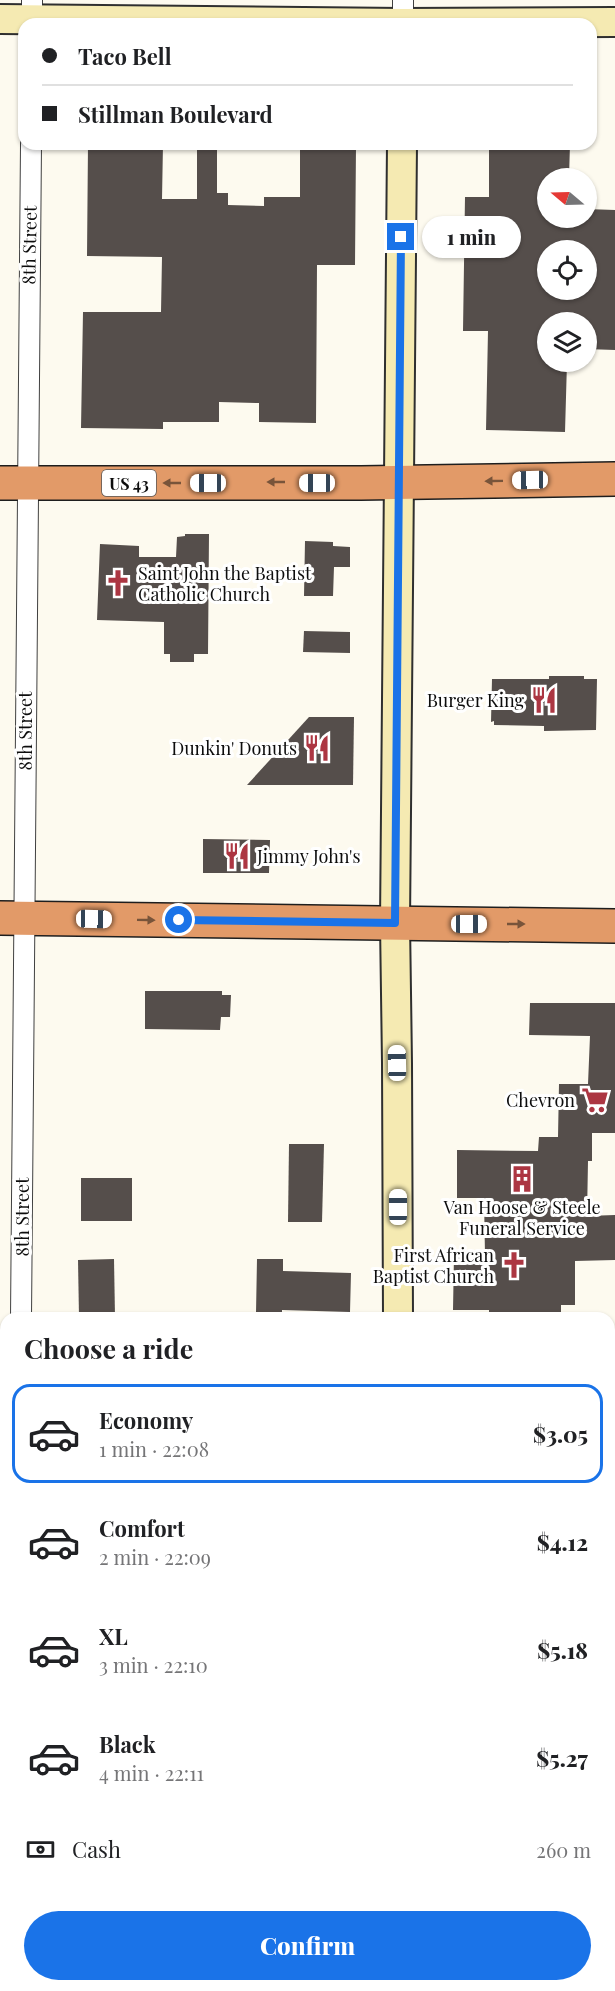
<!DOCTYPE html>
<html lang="en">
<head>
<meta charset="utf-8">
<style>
  :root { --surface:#fff; --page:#f6f6f6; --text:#202124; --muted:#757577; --line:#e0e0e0; --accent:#1a73e8 }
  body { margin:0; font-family:"Playfair Display",serif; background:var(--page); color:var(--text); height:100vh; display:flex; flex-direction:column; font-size:22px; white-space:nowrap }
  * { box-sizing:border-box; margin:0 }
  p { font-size:20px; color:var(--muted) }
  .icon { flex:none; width:33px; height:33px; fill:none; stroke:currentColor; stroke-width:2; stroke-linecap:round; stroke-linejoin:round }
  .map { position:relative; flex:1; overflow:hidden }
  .drawer { position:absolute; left:0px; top:1312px; width:615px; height:680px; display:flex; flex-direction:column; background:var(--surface); border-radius:18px 18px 0 0; box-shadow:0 2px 4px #0004 }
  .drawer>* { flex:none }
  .banner { position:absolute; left:18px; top:18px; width:579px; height:132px; border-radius:18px; box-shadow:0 2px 4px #0004; display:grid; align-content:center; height:132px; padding:0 24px; background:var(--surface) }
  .needle { width:39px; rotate:289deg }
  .buttons { position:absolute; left:537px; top:168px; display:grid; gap:12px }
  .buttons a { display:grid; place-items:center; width:60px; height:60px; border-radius:50%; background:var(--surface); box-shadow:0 2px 4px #0004; font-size:30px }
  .end { position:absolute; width:27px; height:27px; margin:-14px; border:8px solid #1a73e8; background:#fff; box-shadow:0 0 0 3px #fff }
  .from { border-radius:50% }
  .bubble { position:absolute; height:42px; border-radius:21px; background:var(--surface); box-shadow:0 2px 4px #0004; font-size:20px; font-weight:800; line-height:42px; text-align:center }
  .car { position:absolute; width:18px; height:36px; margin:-18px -9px; border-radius:8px; box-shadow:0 0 4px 2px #0007; background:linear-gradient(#fff 24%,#345 0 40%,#fff 0 76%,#345 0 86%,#fff 0) }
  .banner b { display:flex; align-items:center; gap:21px; height:57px; font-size:22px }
  .banner b+b { border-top:2px solid var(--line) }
  .banner i { width:15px; height:15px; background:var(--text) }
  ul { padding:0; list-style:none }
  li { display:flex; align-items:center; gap:18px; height:99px; margin:0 12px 9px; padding:0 12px; border:3px solid transparent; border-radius:18px }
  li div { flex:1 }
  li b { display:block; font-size:22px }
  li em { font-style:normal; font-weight:800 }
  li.current { border-color:var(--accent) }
  li>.icon { width:54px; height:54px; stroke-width:1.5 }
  h2 { padding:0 24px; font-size:27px; line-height:72px }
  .pay { display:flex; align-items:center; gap:15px; height:66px; padding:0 24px; font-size:22px }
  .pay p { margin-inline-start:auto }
  .action { display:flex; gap:12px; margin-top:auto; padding:12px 24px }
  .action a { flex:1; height:69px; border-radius:36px; background:var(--accent); color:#fff; font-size:24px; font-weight:800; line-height:69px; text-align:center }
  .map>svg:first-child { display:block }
  .industrial { fill:#eae3eb }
  .cemetery { fill:#d6ddc3 }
  .building { fill:#554e4b; fill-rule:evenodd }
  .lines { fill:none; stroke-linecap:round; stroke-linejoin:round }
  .street-casing { stroke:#404040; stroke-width:22 }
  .secondary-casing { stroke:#2f2f2f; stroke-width:32 }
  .highway-casing { stroke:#1e1e1e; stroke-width:36 }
  .street { stroke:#fff; stroke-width:20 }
  .secondary { stroke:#f5eab2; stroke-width:28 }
  .highway { stroke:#e29a68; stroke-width:33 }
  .oneway { fill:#78543a }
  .route { stroke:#1a73e8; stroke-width:8 }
  .labels { text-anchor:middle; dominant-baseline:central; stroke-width:6; stroke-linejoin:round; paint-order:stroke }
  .shield { fill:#fff; stroke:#565656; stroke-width:1.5 }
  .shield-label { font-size:16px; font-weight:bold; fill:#0d0d0d }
  .street-label { font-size:18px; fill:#0d0d0d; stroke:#fff }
  .poi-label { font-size:18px; fill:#0d0d0d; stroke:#fff; text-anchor:end }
</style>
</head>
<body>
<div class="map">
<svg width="615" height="1991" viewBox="0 0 615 1991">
  <rect width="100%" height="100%" fill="#fdfaef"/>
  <!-- industrial -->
  <path class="industrial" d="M 609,1855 L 615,1855 L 615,1991 L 419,1991 L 419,1986 L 609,1986 Z"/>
  <!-- cemetery -->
  <rect class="cemetery" x="609" y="1367" width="6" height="452"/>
  <!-- building -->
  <g class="building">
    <path d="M 88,144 L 163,144 L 162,199 L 197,199 L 197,149 L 217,149 L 217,193 L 228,193 L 228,205 L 264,206 L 264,197 L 300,197 L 300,146 L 356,146 L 355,265 L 317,265 L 316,423 L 259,422 L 259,403 L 219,402 L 219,422 L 163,422 L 163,429 L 81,428 L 83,312 L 161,312 L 162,257 L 87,256 Z"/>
    <path d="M 489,144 L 570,144 L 569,178 L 548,178 L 548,218 L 586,218 L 586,209 L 615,210 L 615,350 L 586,349 L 586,322 L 548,322 L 548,362 L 567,362 L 565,432 L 486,430 L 488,331 L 463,331 L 465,197 L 489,197 ZM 548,250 L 586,250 L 586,290 L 548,290 Z"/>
    <path d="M 185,534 L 209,534 L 208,654 L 194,654 L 194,662 L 170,662 L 170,654 L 164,654 L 164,622 L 97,620 L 100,544 L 139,546 L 139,557 L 176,557 L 177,537 L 185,536 Z"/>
    <path d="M 305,541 L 333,542 L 333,546 L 350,547 L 350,567 L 334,567 L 333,596 L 304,596 Z"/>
    <path d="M 304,631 L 350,632 L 350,653 L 303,652 Z"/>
    <path d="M 549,676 L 584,676 L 584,679 L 597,679 L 596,730 L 544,731 L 544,726 L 494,725 L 494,721 L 491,722 L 492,679 L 549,679 Z"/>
    <path d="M 309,717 L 354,717 L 353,785 L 247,785 Z"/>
    <path d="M 203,839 L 270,840 L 269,873 L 203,873 Z"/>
    <path d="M 145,991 L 222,991 L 222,995 L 231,995 L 230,1017 L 221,1017 L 220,1030 L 145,1029 Z"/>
    <path d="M 530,1003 L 615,1003 L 615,1133 L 592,1133 L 592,1161 L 588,1161 L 587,1216 L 615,1215 L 615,1260 L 575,1261 L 575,1305 L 561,1305 L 561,1318 L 489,1318 L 489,1310 L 453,1310 L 454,1255 L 485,1255 L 484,1198 L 457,1198 L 457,1150 L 538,1151 L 539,1137 L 558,1137 L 559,1084 L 588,1084 L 590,1036 L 529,1035 Z"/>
    <path d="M 289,1144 L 324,1144 L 322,1222 L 288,1222 Z"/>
    <rect x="81" y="1178" width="51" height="43"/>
    <path d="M 114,1259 L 115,1316 L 79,1317 L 78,1260 Z"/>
    <path d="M 257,1259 L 283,1259 L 283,1271 L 351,1273 L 350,1312 L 282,1310 L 282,1313 L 256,1313 Z"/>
  </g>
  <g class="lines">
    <defs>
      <g id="street">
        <path d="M 403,0 L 403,23"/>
        <path d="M 32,24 L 32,0"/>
        <path d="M 21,1318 L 31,144"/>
        <path d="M 609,1345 L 615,1345"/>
        <path d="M 6,1372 L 2,1376 L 1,1774 L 1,1782 L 6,1789"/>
        <path d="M 0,1807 L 6,1808"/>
        <path d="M 609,1839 L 615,1839"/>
        <path d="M 17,1991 L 17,1986"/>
      </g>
      <g id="secondary">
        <path d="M 0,19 L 403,23 L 615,22"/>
        <path d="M 398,1318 L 397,1063 L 395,923 L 402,144"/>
        <path d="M 393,1991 L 393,1986"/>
      </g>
      <g id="highway">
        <path d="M 0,483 L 361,483 L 615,479"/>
        <path d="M 0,918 L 615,926"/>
      </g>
    </defs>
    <!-- street casing -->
    <use href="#street" class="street-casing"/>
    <!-- secondary casing -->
    <use href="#secondary" class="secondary-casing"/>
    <!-- highway casing -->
    <use href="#highway" class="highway-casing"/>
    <!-- street -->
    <use href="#street" class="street"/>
    <!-- secondary -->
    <use href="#secondary" class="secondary"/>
    <!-- highway -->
    <use href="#highway" class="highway"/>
  </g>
  <!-- one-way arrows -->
  <defs><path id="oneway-solid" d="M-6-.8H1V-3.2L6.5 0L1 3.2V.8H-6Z" transform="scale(1.5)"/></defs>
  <g class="oneway">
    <use href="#oneway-solid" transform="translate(494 481) rotate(179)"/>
    <use href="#oneway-solid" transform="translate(276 482) rotate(-180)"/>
    <use href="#oneway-solid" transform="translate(172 483) rotate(180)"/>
    <use href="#oneway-solid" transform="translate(146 920) rotate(1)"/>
    <use href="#oneway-solid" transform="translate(516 924)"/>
  </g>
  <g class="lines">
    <!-- route -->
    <path class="route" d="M 179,920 L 395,923 L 401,237"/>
  </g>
  <!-- icons -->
  <defs>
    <symbol id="church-bare" viewBox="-9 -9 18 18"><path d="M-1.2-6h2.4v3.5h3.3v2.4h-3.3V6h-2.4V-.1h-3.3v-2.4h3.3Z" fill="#ac3642" stroke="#fff" stroke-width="2.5" paint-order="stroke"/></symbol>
    <symbol id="restaurant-bare" viewBox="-9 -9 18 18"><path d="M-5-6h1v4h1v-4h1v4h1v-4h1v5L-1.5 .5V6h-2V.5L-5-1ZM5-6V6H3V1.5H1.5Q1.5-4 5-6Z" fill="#ac3642" stroke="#fff" stroke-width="2.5" paint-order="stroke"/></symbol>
    <symbol id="supermarket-bare" viewBox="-9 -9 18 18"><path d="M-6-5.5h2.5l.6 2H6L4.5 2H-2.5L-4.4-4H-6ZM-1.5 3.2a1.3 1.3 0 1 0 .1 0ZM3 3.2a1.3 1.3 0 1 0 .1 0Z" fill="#ac3642" stroke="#fff" stroke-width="2.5" paint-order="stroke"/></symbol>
    <symbol id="building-bare" viewBox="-9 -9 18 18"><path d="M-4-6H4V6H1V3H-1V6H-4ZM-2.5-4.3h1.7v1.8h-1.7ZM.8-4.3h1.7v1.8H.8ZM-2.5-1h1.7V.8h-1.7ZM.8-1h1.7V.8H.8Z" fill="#ac3642" stroke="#fff" stroke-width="2.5" paint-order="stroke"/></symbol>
  </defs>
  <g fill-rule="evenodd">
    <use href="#church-bare" x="99" y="564" width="38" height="38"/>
    <use href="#restaurant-bare" x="525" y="681" width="38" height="38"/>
    <use href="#restaurant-bare" x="298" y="729" width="38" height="38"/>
    <use href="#restaurant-bare" x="218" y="837" width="38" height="38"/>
    <use href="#supermarket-bare" x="576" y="1081" width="38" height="38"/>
    <use href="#building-bare" x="503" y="1160" width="38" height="38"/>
    <use href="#church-bare" x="495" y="1246" width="38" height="38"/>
  </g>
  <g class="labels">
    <!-- shield labels -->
    <rect class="shield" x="102" y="470" width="54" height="26" rx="4.5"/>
    <g class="shield-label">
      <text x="129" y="483">US 43</text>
    </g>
    <!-- street labels -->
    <g class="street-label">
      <text transform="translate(29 245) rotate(-89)">8th Street</text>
      <text transform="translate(25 731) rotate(-90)">8th Street</text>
      <text transform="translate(22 1217) rotate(-90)">8th Street</text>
    </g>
    <!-- poi labels -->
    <g class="poi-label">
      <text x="138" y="573" text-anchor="start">Saint John the Baptist<tspan x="138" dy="21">Catholic Church</tspan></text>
      <text x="524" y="700">Burger King</text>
      <text x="297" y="748">Dunkin' Donuts</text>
      <text x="257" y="856" text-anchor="start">Jimmy John's</text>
      <text x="575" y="1100">Chevron</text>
      <text x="522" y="1207" text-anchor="middle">Van Hoose &amp; Steele<tspan x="522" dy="21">Funeral Service</tspan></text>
      <text x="494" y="1255">First African<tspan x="494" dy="21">Baptist Church</tspan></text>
    </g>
  </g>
</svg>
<div class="buttons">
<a><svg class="needle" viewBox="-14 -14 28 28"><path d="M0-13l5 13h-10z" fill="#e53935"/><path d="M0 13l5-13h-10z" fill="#757577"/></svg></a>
<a><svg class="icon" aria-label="locate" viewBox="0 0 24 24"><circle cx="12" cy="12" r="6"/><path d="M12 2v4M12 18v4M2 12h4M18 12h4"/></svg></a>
<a><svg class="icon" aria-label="layers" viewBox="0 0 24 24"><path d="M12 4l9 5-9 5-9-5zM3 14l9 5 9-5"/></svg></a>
</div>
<i class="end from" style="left:179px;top:920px"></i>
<i class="end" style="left:401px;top:237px"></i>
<div class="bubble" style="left:422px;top:216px;width:99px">1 min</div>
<i class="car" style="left:530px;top:480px;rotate:269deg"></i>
<i class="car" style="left:208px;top:483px;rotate:270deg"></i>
<i class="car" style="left:317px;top:483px;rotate:270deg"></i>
<i class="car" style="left:94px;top:919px;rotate:91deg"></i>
<i class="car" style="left:469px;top:924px;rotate:90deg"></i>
<i class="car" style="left:397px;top:1063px;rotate:359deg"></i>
<i class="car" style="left:398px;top:1207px;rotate:0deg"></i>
<div class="banner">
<b><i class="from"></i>Taco Bell</b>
<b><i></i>Stillman Boulevard</b>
</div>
<section class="drawer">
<h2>Choose a ride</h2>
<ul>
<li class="current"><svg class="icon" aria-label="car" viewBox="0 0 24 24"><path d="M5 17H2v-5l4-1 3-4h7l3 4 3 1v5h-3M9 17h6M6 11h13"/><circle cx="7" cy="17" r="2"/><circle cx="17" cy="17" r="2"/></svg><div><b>Economy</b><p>1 min · 22:08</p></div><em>$3.05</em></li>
<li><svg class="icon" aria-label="car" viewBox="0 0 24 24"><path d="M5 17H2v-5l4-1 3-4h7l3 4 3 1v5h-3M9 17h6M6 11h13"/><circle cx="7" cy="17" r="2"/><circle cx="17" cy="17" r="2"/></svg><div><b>Comfort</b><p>2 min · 22:09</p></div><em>$4.12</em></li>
<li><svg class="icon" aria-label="car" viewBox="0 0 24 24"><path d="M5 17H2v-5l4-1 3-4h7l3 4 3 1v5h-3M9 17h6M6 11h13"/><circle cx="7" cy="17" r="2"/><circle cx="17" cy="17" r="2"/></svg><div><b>XL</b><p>3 min · 22:10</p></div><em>$5.18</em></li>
<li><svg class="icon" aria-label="car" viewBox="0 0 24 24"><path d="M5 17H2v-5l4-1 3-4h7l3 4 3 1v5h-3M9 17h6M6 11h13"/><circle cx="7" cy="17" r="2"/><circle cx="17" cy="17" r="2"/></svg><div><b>Black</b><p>4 min · 22:11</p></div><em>$5.27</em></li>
</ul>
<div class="pay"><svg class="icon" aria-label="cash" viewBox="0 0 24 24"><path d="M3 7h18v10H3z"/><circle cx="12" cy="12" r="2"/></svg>Cash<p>260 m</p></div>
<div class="action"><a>Confirm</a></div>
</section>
</div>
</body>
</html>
